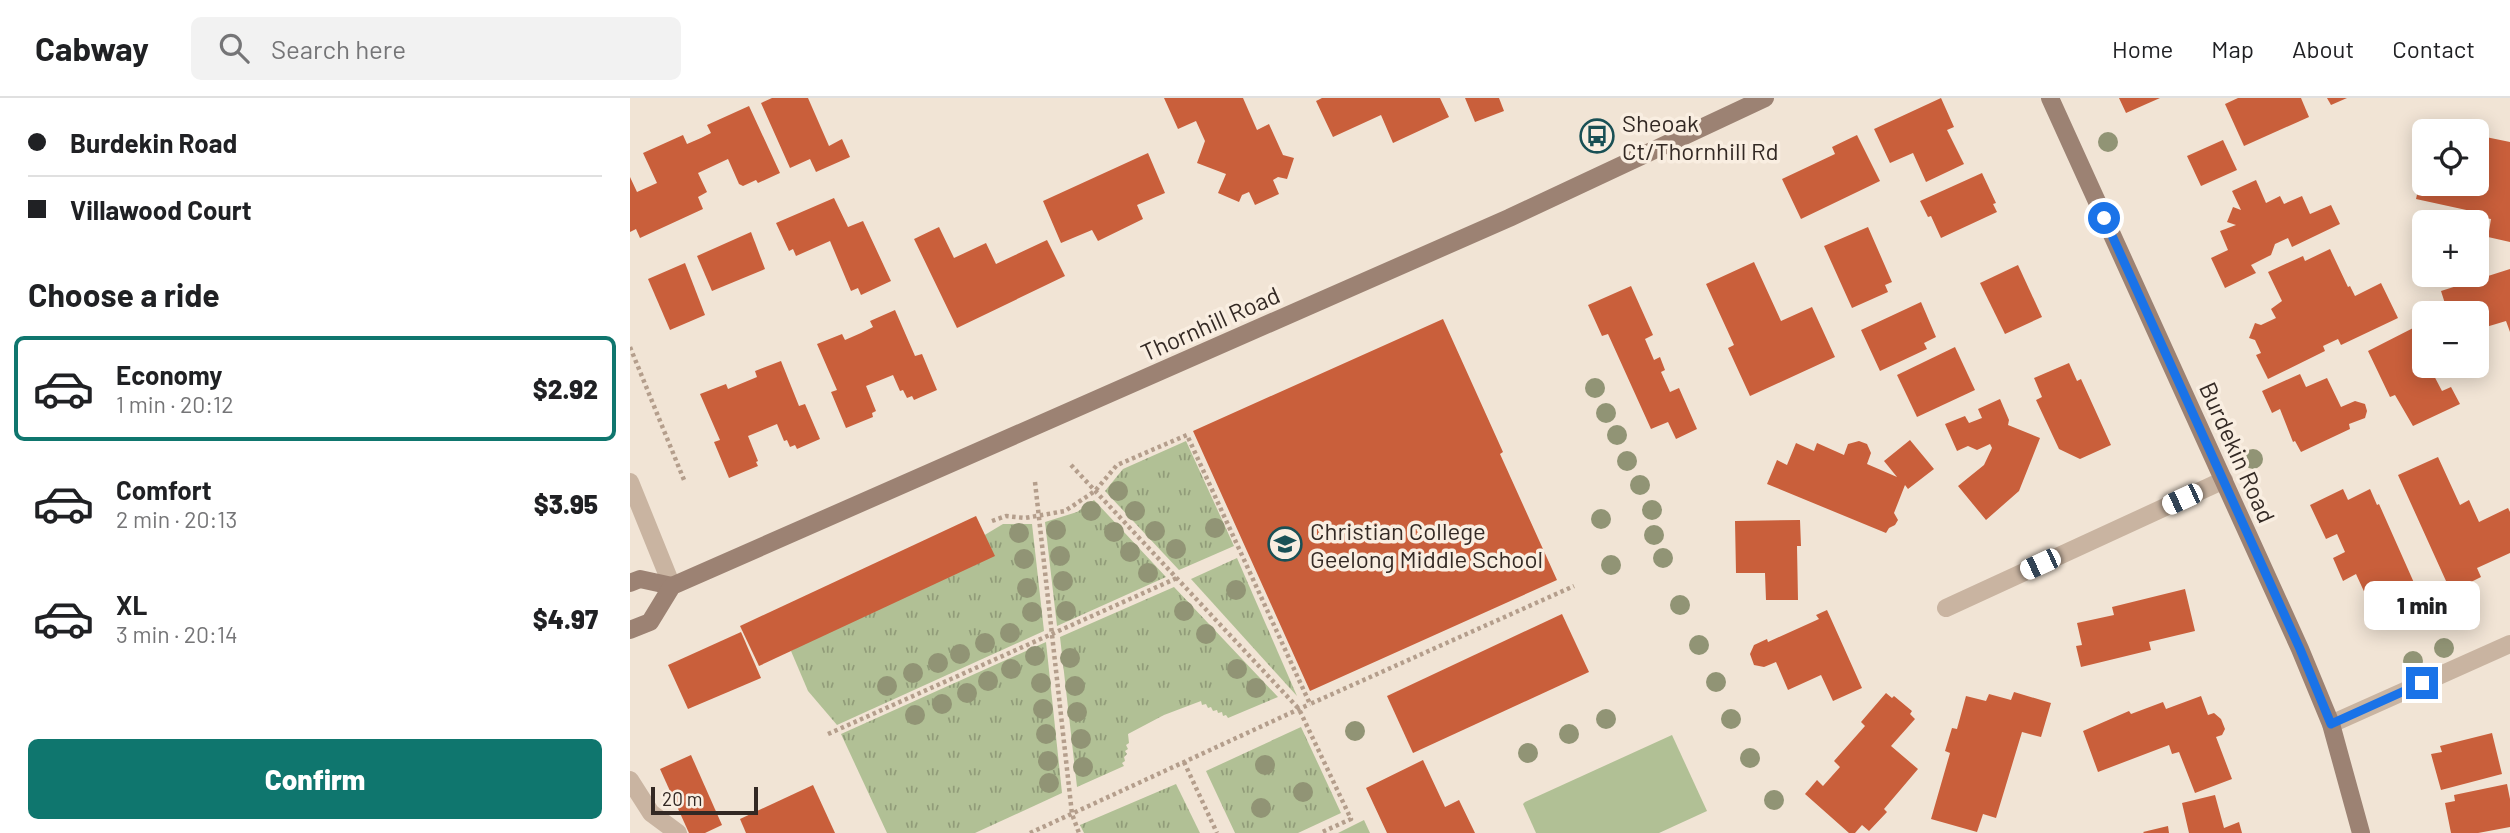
<!DOCTYPE html>
<html lang="en">
<head>
<meta charset="utf-8">
<style>
  :root { --surface:#fff; --page:#f2f2f2; --text:#202124; --muted:#757577; --line:#e0e0e0; --accent:#0f766e }
  body { margin:0; font-family:Barlow,sans-serif; background:var(--page); color:var(--text); height:100vh; display:flex; flex-direction:column; font-size:26px; white-space:nowrap }
  * { box-sizing:border-box; margin:0 }
  p { font-size:23px; color:var(--muted) }
  .icon { flex:none; width:38px; height:38px; fill:none; stroke:currentColor; stroke-width:2; stroke-linecap:round; stroke-linejoin:round }
  .map { position:relative; flex:1; overflow:hidden }
  .panel { display:flex; flex-direction:column; background:var(--surface); width:630px }
  .panel>* { flex:none }
  .top-card { display:grid; align-content:center; height:154px; padding:0 28px; background:var(--surface) }
  .tools { position:absolute; left:1782px; top:21px; display:grid; gap:14px }
  .tools a { display:grid; place-items:center; width:77px; height:77px; border-radius:10px; background:var(--surface); box-shadow:0 4px 18px #0003; font-size:35px }
  .scale { position:absolute; left:21px; bottom:18px; width:107px; box-sizing:border-box; padding-left:7px; border:4px solid #332924; border-top:0; font-size:19px; line-height:24px; white-space:nowrap; color:#332924; -webkit-text-stroke:5px #f9eee1; paint-order:stroke }
  .end { position:absolute; width:32px; height:32px; margin:-16px; border:9px solid #1a73e8; background:#fff; box-shadow:0 0 0 4px #fff }
  .from { border-radius:50% }
  .bubble { position:absolute; height:49px; border-radius:10px; background:var(--surface); box-shadow:0 4px 18px #0003; font-size:23px; font-weight:800; line-height:49px; text-align:center }
  .car { position:absolute; width:21px; height:42px; margin:-21px -10px; border-radius:9px; box-shadow:0 0 5px 2px #0007; background:linear-gradient(#fff 24%,#345 0 40%,#fff 0 76%,#345 0 86%,#fff 0) }
  .top-card b { display:flex; align-items:center; gap:24px; height:66px; font-size:26px }
  .top-card b+b { border-top:2px solid var(--line) }
  .top-card i { width:18px; height:18px; background:var(--text) }
  ul { padding:0; list-style:none }
  li { display:flex; align-items:center; gap:21px; height:105px; margin:0 14px 10px; padding:0 14px; border:4px solid transparent; border-radius:10px }
  li div { flex:1 }
  li b { display:block; font-size:26px }
  li em { font-style:normal; font-weight:800 }
  li.selected { border-color:var(--accent) }
  li>.icon { width:63px; height:63px; stroke-width:1.5 }
  h2 { padding:0 28px; font-size:32px; line-height:84px }
  .button { display:flex; gap:14px; margin-top:auto; padding:14px 28px }
  .button a { flex:1; height:80px; border-radius:10px; background:var(--accent); color:#fff; font-size:28px; font-weight:800; line-height:80px; text-align:center }
  header { display:flex; align-items:center; gap:42px; box-sizing:border-box; height:98px; padding:0 35px; background:var(--surface); border-bottom:2px solid var(--line) }
  header strong { font-size:33px }
  nav { display:flex; gap:38px; margin-inline-start:auto; font-size:24px }
  .search { width:490px; height:63px; background:var(--page); display:flex; align-items:center; gap:18px; box-sizing:border-box; padding:0 24px; border-radius:10px; color:var(--muted); font-size:26px }
  main { display:flex; flex:1; min-height:0 }
  .map>svg:first-child { display:block }
  .grass { fill:url(#grass-tufts) }
  .pitch { fill:#b1c095 }
  .building { fill:#c95f3b }
  .lines { fill:none; stroke-linecap:round; stroke-linejoin:round }
  .path { stroke:#b49e8c; stroke-width:4.5; stroke-dasharray:3.5 3.5; stroke-linecap:butt }
  .lane { stroke:#c9b4a1; stroke-width:18 }
  .street { stroke:#c9b4a1; stroke-width:18 }
  .secondary { stroke:#9c8273; stroke-width:18 }
  .tree { fill:#919475 }
  .route { stroke:#1a73e8; stroke-width:9 }
  .labels { text-anchor:middle; dominant-baseline:central; stroke-width:7; stroke-linejoin:round; paint-order:stroke }
  .poi-label { font-size:24px; fill:#332924; stroke:#f9eee1; text-anchor:start }
  .street-label { font-size:24px; fill:#332924; stroke:#f9eee1 }
</style>
</head>
<body>
<header>
<strong>Cabway</strong>
<div class="search"><svg class="icon" aria-label="search" viewBox="0 0 24 24"><circle cx="10" cy="10" r="6"/><path d="M15 15l6 6"/></svg>Search here</div>
<nav><a>Home</a><a>Map</a><a>About</a><a>Contact</a></nav>
</header>
<main>
<section class="panel">
<div class="top-card">
<b><i class="from"></i>Burdekin Road</b>
<b><i></i>Villawood Court</b>
</div>
<h2>Choose a ride</h2>
<ul>
<li class="selected"><svg class="icon" aria-label="car" viewBox="0 0 24 24"><path d="M5 17H2v-5l4-1 3-4h7l3 4 3 1v5h-3M9 17h6M6 11h13"/><circle cx="7" cy="17" r="2"/><circle cx="17" cy="17" r="2"/></svg><div><b>Economy</b><p>1 min · 20:12</p></div><em>$2.92</em></li>
<li><svg class="icon" aria-label="car" viewBox="0 0 24 24"><path d="M5 17H2v-5l4-1 3-4h7l3 4 3 1v5h-3M9 17h6M6 11h13"/><circle cx="7" cy="17" r="2"/><circle cx="17" cy="17" r="2"/></svg><div><b>Comfort</b><p>2 min · 20:13</p></div><em>$3.95</em></li>
<li><svg class="icon" aria-label="car" viewBox="0 0 24 24"><path d="M5 17H2v-5l4-1 3-4h7l3 4 3 1v5h-3M9 17h6M6 11h13"/><circle cx="7" cy="17" r="2"/><circle cx="17" cy="17" r="2"/></svg><div><b>XL</b><p>3 min · 20:14</p></div><em>$4.97</em></li>
</ul>
<div class="button"><a>Confirm</a></div>
</section>
<div class="map">
<svg width="1880" height="735" viewBox="0 0 1880 735">
  <defs>
    <pattern id="grass-tufts" width="24" height="20" patternUnits="userSpaceOnUse" patternTransform="scale(1.75)"><rect width="24" height="20" fill="#b1c095"/><path d="M3 7l-1-3M5 7V3M7 7l1-3M15 17l-1-3M17 17v-4M19 17l1-3" fill="none" stroke="#919c79"/></pattern>
  </defs>
  <rect width="100%" height="100%" fill="#f1e4d5"/>
  <!-- grass -->
  <g class="grass">
    <path d="M 556,343 L 604,448 L 549,472 L 475,393 L 493,371 Z"/>
    <path d="M 464,402 L 536,479 L 427,528 L 415,424 L 447,414 Z"/>
    <path d="M 373,426 L 402,426 L 414,533 L 207,627 L 178,593 L 161,553 Z"/>
    <path d="M 607,460 L 667,598 L 561,481 Z"/>
    <path d="M 544,489 L 648,599 L 598,620 L 596,617 L 593,618 L 592,614 L 588,615 L 587,612 L 583,613 L 581,609 L 578,610 L 576,606 L 572,607 L 571,603 L 534,617 L 498,636 L 499,645 L 496,647 L 498,651 L 495,653 L 497,656 L 494,659 L 495,663 L 492,665 L 494,668 L 447,689 L 430,539 Z"/>
    <path d="M 416,544 L 432,695 L 345,735 L 257,735 L 211,636 Z"/>
    <path d="M 671,629 L 711,715 L 668,735 L 605,735 L 576,673 Z"/>
    <path d="M 546,686 L 570,735 L 454,735 L 450,727 Z"/>
    <path d="M 734,722 L 740,735 L 708,735 Z"/>
  </g>
  <!-- pitch -->
  <path class="pitch" d="M 1042,637 L 1077,713 L 1029,735 L 906,735 L 893,706 L 895,704 Z"/>
  <!-- building -->
  <g class="building">
    <path d="M 142,0 L 178,0 L 199,48 L 212,41 L 220,59 L 186,74 L 180,61 L 160,70 L 131,5 Z"/>
    <path d="M 534,0 L 613,0 L 627,32 L 639,26 L 653,57 L 664,60 L 657,81 L 648,79 L 643,82 L 649,96 L 625,107 L 619,94 L 612,97 L 609,104 L 588,95 L 596,76 L 567,65 L 575,43 L 566,23 L 548,31 Z"/>
    <path d="M 692,0 L 810,0 L 819,19 L 763,45 L 751,17 L 703,39 L 686,3 Z"/>
    <path d="M 835,0 L 869,0 L 874,13 L 845,24 Z"/>
    <path d="M 1311,0 L 1324,29 L 1317,32 L 1334,66 L 1296,84 L 1283,55 L 1260,65 L 1244,31 Z"/>
    <path d="M 1489,0 L 1530,0 L 1496,15 Z"/>
    <path d="M 1608,0 L 1671,0 L 1679,19 L 1614,48 L 1595,6 Z"/>
    <path d="M 1697,0 L 1717,0 L 1701,7 Z"/>
    <path d="M 119,8 L 150,75 L 128,85 L 126,82 L 113,88 L 109,86 L 98,61 L 68,75 L 77,94 L 68,99 L 73,111 L 10,140 L 6,131 L 0,134 L 0,79 L 7,94 L 27,85 L 13,55 L 53,37 L 57,46 L 71,40 L 81,35 L 77,27 Z"/>
    <path d="M 1227,37 L 1250,83 L 1171,121 L 1152,81 L 1205,56 L 1202,49 Z"/>
    <path d="M 1846,37 L 1880,44 L 1880,144 L 1858,139 L 1861,121 L 1840,117 L 1841,113 L 1786,101 L 1793,71 L 1794,86 L 1846,86 Z"/>
    <path d="M 1593,42 L 1607,72 L 1571,88 L 1557,58 Z"/>
    <path d="M 518,55 L 535,95 L 507,107 L 513,121 L 468,143 L 462,132 L 431,145 L 413,103 Z"/>
    <path d="M 1352,75 L 1366,105 L 1363,106 L 1367,114 L 1311,140 L 1301,118 L 1298,119 L 1290,103 Z"/>
    <path d="M 1626,82 L 1636,105 L 1650,98 L 1654,106 L 1672,98 L 1680,116 L 1701,107 L 1710,126 L 1662,149 L 1658,140 L 1645,146 L 1641,157 L 1621,167 L 1626,175 L 1595,190 L 1581,160 L 1598,152 L 1590,133 L 1606,127 L 1597,124 L 1603,109 L 1611,112 L 1602,93 Z"/>
    <path d="M 204,100 L 218,129 L 233,123 L 261,183 L 231,197 L 228,190 L 221,193 L 200,143 L 166,158 L 163,151 L 159,153 L 146,125 Z"/>
    <path d="M 309,129 L 324,160 L 356,145 L 366,166 L 417,142 L 435,178 L 327,230 L 284,141 Z"/>
    <path d="M 1238,129 L 1262,184 L 1255,187 L 1258,194 L 1222,210 L 1194,148 Z"/>
    <path d="M 121,134 L 135,171 L 82,193 L 67,158 Z"/>
    <path d="M 1700,151 L 1718,189 L 1720,188 L 1725,198 L 1751,185 L 1768,220 L 1711,247 L 1708,241 L 1693,248 L 1695,253 L 1638,281 L 1626,257 L 1631,255 L 1625,242 L 1619,240 L 1625,225 L 1631,227 L 1646,220 L 1641,211 L 1652,203 L 1638,174 L 1673,158 L 1675,163 Z"/>
    <path d="M 1124,164 L 1151,223 L 1182,209 L 1205,259 L 1120,298 L 1098,250 L 1104,247 L 1076,186 Z"/>
    <path d="M 55,165 L 75,217 L 40,232 L 18,181 Z"/>
    <path d="M 1388,167 L 1412,219 L 1375,236 L 1350,185 Z"/>
    <path d="M 1880,171 L 1880,234 L 1876,223 L 1846,232 L 1846,215 L 1818,215 L 1811,193 Z"/>
    <path d="M 1001,188 L 1023,237 L 1015,241 L 1024,262 L 1030,259 L 1035,272 L 1031,274 L 1040,294 L 1049,290 L 1067,331 L 1046,341 L 1038,324 L 1021,331 L 978,236 L 972,238 L 958,207 Z"/>
    <path d="M 1291,204 L 1306,239 L 1294,245 L 1297,251 L 1250,273 L 1231,232 Z"/>
    <path d="M 265,212 L 285,258 L 292,256 L 307,292 L 284,302 L 282,298 L 277,300 L 273,292 L 270,293 L 263,277 L 236,288 L 246,313 L 242,315 L 243,319 L 216,330 L 201,294 L 207,292 L 187,246 L 212,236 L 215,242 L 231,235 L 243,229 L 240,223 Z"/>
    <path d="M 813,221 L 873,354 L 870,356 L 927,482 L 680,593 L 563,333 Z"/>
    <path d="M 1791,226 L 1794,232 L 1794,268 L 1804,268 L 1800,270 L 1812,293 L 1821,289 L 1830,306 L 1783,328 L 1765,297 L 1760,299 L 1738,253 Z"/>
    <path d="M 1325,249 L 1345,292 L 1287,319 L 1267,277 Z"/>
    <path d="M 151,263 L 169,308 L 175,306 L 190,341 L 167,351 L 165,347 L 160,349 L 157,342 L 154,343 L 147,326 L 118,338 L 128,363 L 126,364 L 128,368 L 99,380 L 84,344 L 90,342 L 70,296 L 96,286 L 98,291 L 115,284 L 127,279 L 125,273 Z"/>
    <path d="M 1439,265 L 1447,283 L 1451,281 L 1481,347 L 1450,361 L 1429,351 L 1406,302 L 1412,299 L 1404,280 Z"/>
    <path d="M 1670,276 L 1676,289 L 1697,280 L 1711,309 L 1725,303 L 1735,306 L 1737,313 L 1735,320 L 1719,326 L 1720,331 L 1671,354 L 1665,343 L 1663,344 L 1650,311 L 1642,315 L 1632,293 Z"/>
    <path d="M 1370,301 L 1379,322 L 1378,327 L 1410,340 L 1389,393 L 1356,422 L 1328,388 L 1354,367 L 1362,350 L 1360,346 L 1347,352 L 1338,348 L 1327,353 L 1315,326 L 1335,318 L 1339,325 L 1352,320 L 1348,311 Z"/>
    <path d="M 1280,342 L 1304,371 L 1278,391 L 1275,387 L 1264,415 L 1268,422 L 1265,427 L 1259,430 L 1256,435 L 1137,386 L 1147,362 L 1157,367 L 1166,345 L 1184,353 L 1187,345 L 1214,357 L 1218,346 L 1229,343 L 1237,346 L 1241,355 L 1237,366 L 1267,379 L 1254,363 Z"/>
    <path d="M 1808,359 L 1830,407 L 1839,402 L 1849,424 L 1878,410 L 1880,414 L 1880,455 L 1847,470 L 1851,479 L 1821,494 L 1768,377 Z"/>
    <path d="M 1713,391 L 1718,402 L 1740,391 L 1747,407 L 1749,406 L 1793,505 L 1760,521 L 1754,508 L 1743,513 L 1726,476 L 1713,483 L 1703,460 L 1715,454 L 1707,436 L 1696,441 L 1680,407 Z"/>
    <path d="M 346,418 L 365,458 L 129,568 L 110,528 Z"/>
    <path d="M 1170,422 L 1171,448 L 1167,448 L 1168,502 L 1136,502 L 1135,475 L 1106,475 L 1105,423 Z"/>
    <path d="M 1555,491 L 1565,533 L 1519,544 L 1521,552 L 1451,569 L 1446,548 L 1452,547 L 1447,525 L 1484,517 L 1482,509 Z"/>
    <path d="M 1197,512 L 1232,590 L 1203,603 L 1191,577 L 1158,592 L 1146,564 L 1134,569 L 1124,567 L 1120,556 L 1124,547 L 1137,541 L 1138,544 L 1189,521 L 1186,517 Z"/>
    <path d="M 932,516 L 959,574 L 783,655 L 757,598 Z"/>
    <path d="M 111,534 L 131,580 L 58,611 L 38,567 Z"/>
    <path d="M 1384,594 L 1421,605 L 1411,639 L 1392,634 L 1366,720 L 1353,716 L 1347,734 L 1301,721 L 1320,655 L 1315,653 L 1322,630 L 1327,631 L 1336,598 L 1356,603 L 1359,596 L 1381,602 Z"/>
    <path d="M 1256,595 L 1262,600 L 1264,598 L 1282,613 L 1280,616 L 1285,621 L 1261,648 L 1288,671 L 1254,711 L 1257,714 L 1239,733 L 1232,727 L 1225,735 L 1219,735 L 1175,696 L 1187,682 L 1193,688 L 1210,669 L 1204,663 L 1235,628 L 1231,624 Z"/>
    <path d="M 1571,598 L 1578,617 L 1584,615 L 1591,621 L 1595,631 L 1592,637 L 1586,639 L 1602,681 L 1565,695 L 1549,654 L 1542,656 L 1539,647 L 1468,674 L 1453,633 L 1499,613 L 1501,616 L 1533,604 L 1536,611 Z"/>
    <path d="M 1862,635 L 1872,676 L 1811,692 L 1801,656 L 1812,654 L 1810,648 Z"/>
    <path d="M 61,657 L 92,727 L 75,735 L 59,735 L 30,671 Z"/>
    <path d="M 793,662 L 815,709 L 829,702 L 845,735 L 757,735 L 736,690 Z"/>
    <path d="M 1877,686 L 1880,701 L 1880,729 L 1848,735 L 1821,735 L 1815,705 L 1825,703 L 1824,697 Z"/>
    <path d="M 183,687 L 205,735 L 116,735 L 110,721 Z"/>
    <path d="M 1585,697 L 1594,730 L 1609,724 L 1612,735 L 1559,735 L 1552,705 Z"/>
    <path d="M 1538,728 L 1539,735 L 1514,735 L 1513,734 Z"/>
  </g>
  <g class="lines">
    <!-- path -->
    <g class="path">
      <path d="M 0,249 L 54,382"/>
      <path d="M 441,367 L 669,611 L 721,721 L 690,735"/>
      <path d="M 405,384 L 442,716 L 449,735"/>
      <path d="M 362,423 L 376,418 L 395,420 L 435,413 L 465,393 L 487,367 L 557,337 L 680,606 L 944,488"/>
      <path d="M 198,636 L 547,480"/>
      <path d="M 554,664 L 587,735"/>
      <path d="M 400,735 L 680,606"/>
    </g>
    <!-- lane -->
    <path class="lane" d="M 0,682 L 21,715 L 48,735"/>
    <!-- street -->
    <g class="street">
      <path d="M 0,384 L 42,488"/>
      <path d="M 1316,510 L 1594,382"/>
      <path d="M 1701,626 L 1880,546"/>
    </g>
    <!-- secondary -->
    <g class="secondary">
      <path d="M 1420,0 L 1670,551 L 1701,626 L 1731,735"/>
      <path d="M 0,485 L 10,481 L 42,488"/>
      <path d="M 0,532 L 20,524 L 42,488 L 879,120 L 1135,0"/>
    </g>
  </g>
  <!-- trees -->
  <g class="tree">
    <circle cx="1478" cy="44" r="10"/>
    <circle cx="965" cy="290" r="10"/>
    <circle cx="976" cy="315" r="10"/>
    <circle cx="987" cy="337" r="10"/>
    <circle cx="1623" cy="361" r="10"/>
    <circle cx="997" cy="363" r="10"/>
    <circle cx="1010" cy="387" r="10"/>
    <circle cx="488" cy="393" r="10"/>
    <circle cx="1022" cy="412" r="10"/>
    <circle cx="461" cy="413" r="10"/>
    <circle cx="505" cy="413" r="10"/>
    <circle cx="971" cy="421" r="10"/>
    <circle cx="585" cy="430" r="10"/>
    <circle cx="426" cy="432" r="10"/>
    <circle cx="525" cy="433" r="10"/>
    <circle cx="484" cy="434" r="10"/>
    <circle cx="389" cy="435" r="10"/>
    <circle cx="1024" cy="437" r="10"/>
    <circle cx="546" cy="451" r="10"/>
    <circle cx="500" cy="454" r="10"/>
    <circle cx="430" cy="458" r="10"/>
    <circle cx="1033" cy="460" r="10"/>
    <circle cx="394" cy="461" r="10"/>
    <circle cx="981" cy="467" r="10"/>
    <circle cx="518" cy="475" r="10"/>
    <circle cx="433" cy="483" r="10"/>
    <circle cx="397" cy="490" r="10"/>
    <circle cx="606" cy="492" r="10"/>
    <circle cx="1050" cy="507" r="10"/>
    <circle cx="436" cy="513" r="10"/>
    <circle cx="554" cy="513" r="10"/>
    <circle cx="402" cy="514" r="10"/>
    <circle cx="380" cy="535" r="10"/>
    <circle cx="576" cy="536" r="10"/>
    <circle cx="355" cy="545" r="10"/>
    <circle cx="1069" cy="547" r="10"/>
    <circle cx="1814" cy="550" r="10"/>
    <circle cx="330" cy="556" r="10"/>
    <circle cx="405" cy="558" r="10"/>
    <circle cx="440" cy="560" r="10"/>
    <circle cx="1783" cy="563" r="10"/>
    <circle cx="308" cy="565" r="10"/>
    <circle cx="381" cy="571" r="10"/>
    <circle cx="607" cy="571" r="10"/>
    <circle cx="283" cy="575" r="10"/>
    <circle cx="358" cy="583" r="10"/>
    <circle cx="1086" cy="584" r="10"/>
    <circle cx="411" cy="585" r="10"/>
    <circle cx="257" cy="588" r="10"/>
    <circle cx="445" cy="588" r="10"/>
    <circle cx="626" cy="590" r="10"/>
    <circle cx="337" cy="595" r="10"/>
    <circle cx="312" cy="606" r="10"/>
    <circle cx="413" cy="611" r="10"/>
    <circle cx="447" cy="614" r="10"/>
    <circle cx="285" cy="617" r="10"/>
    <circle cx="976" cy="621" r="10"/>
    <circle cx="1101" cy="621" r="10"/>
    <circle cx="725" cy="633" r="10"/>
    <circle cx="416" cy="636" r="10"/>
    <circle cx="939" cy="636" r="10"/>
    <circle cx="451" cy="641" r="10"/>
    <circle cx="898" cy="655" r="10"/>
    <circle cx="1120" cy="660" r="10"/>
    <circle cx="418" cy="663" r="10"/>
    <circle cx="635" cy="667" r="10"/>
    <circle cx="453" cy="669" r="10"/>
    <circle cx="419" cy="685" r="10"/>
    <circle cx="673" cy="694" r="10"/>
    <circle cx="1144" cy="702" r="10"/>
    <circle cx="631" cy="710" r="10"/>
  </g>
  <g class="lines">
    <!-- route -->
    <path class="route" d="M 1474,120 L 1670,551 L 1701,626 L 1792,585"/>
  </g>
  <!-- icons -->
  <defs>
    <symbol id="bus-ring" viewBox="-11 -11 22 22"><circle r="9.5" fill="#f9eee1" stroke="#195055" stroke-width="1.5"/><path d="M-5-6H5V4H4V6H2V4H-2V6H-4V4H-5ZM-3.5-4V0h7V-4ZM-3.5 1.2v1.5H-2V1.2ZM2 1.2v1.5H3.5V1.2Z" fill="#195055"/></symbol>
    <symbol id="school-ring" viewBox="-11 -11 22 22"><circle r="9.5" fill="#f9eee1" stroke="#195055" stroke-width="1.5"/><path d="M0-5L7-2L0 1L-7-2ZM-4 1L0 2.5L4 1V4Q0 6-4 4Z" fill="#195055"/></symbol>
  </defs>
  <g fill-rule="evenodd">
    <use href="#bus-ring" x="948" y="19" width="38" height="38"/>
    <use href="#school-ring" x="636" y="427" width="38" height="38"/>
  </g>
  <g class="labels">
    <!-- poi labels -->
    <g class="poi-label">
      <text x="992" y="24">Sheoak<tspan x="992" dy="28">Ct/Thornhill Rd</tspan></text>
      <text x="680" y="432">Christian College<tspan x="680" dy="28">Geelong Middle School</tspan></text>
    </g>
    <!-- street labels -->
    <g class="street-label">
      <text transform="translate(580 225) rotate(-24)">Thornhill Road</text>
      <text transform="translate(1608 354) rotate(66)">Burdekin Road</text>
    </g>
  </g>
</svg>
<div class="tools">
<a><svg class="icon" aria-label="locate" viewBox="0 0 24 24"><circle cx="12" cy="12" r="6"/><path d="M12 2v4M12 18v4M2 12h4M18 12h4"/></svg></a>
<a>+</a>
<a>−</a>
</div>
<div class="scale">20 m</div>
<i class="end from" style="left:1474px;top:120px"></i>
<i class="end" style="left:1792px;top:585px"></i>
<div class="bubble" style="left:1734px;top:483px;width:116px">1 min</div>
<i class="car" style="left:1552px;top:401px;rotate:245deg"></i>
<i class="car" style="left:1410px;top:466px;rotate:245deg"></i>
</div>
</main>
</body>
</html>
